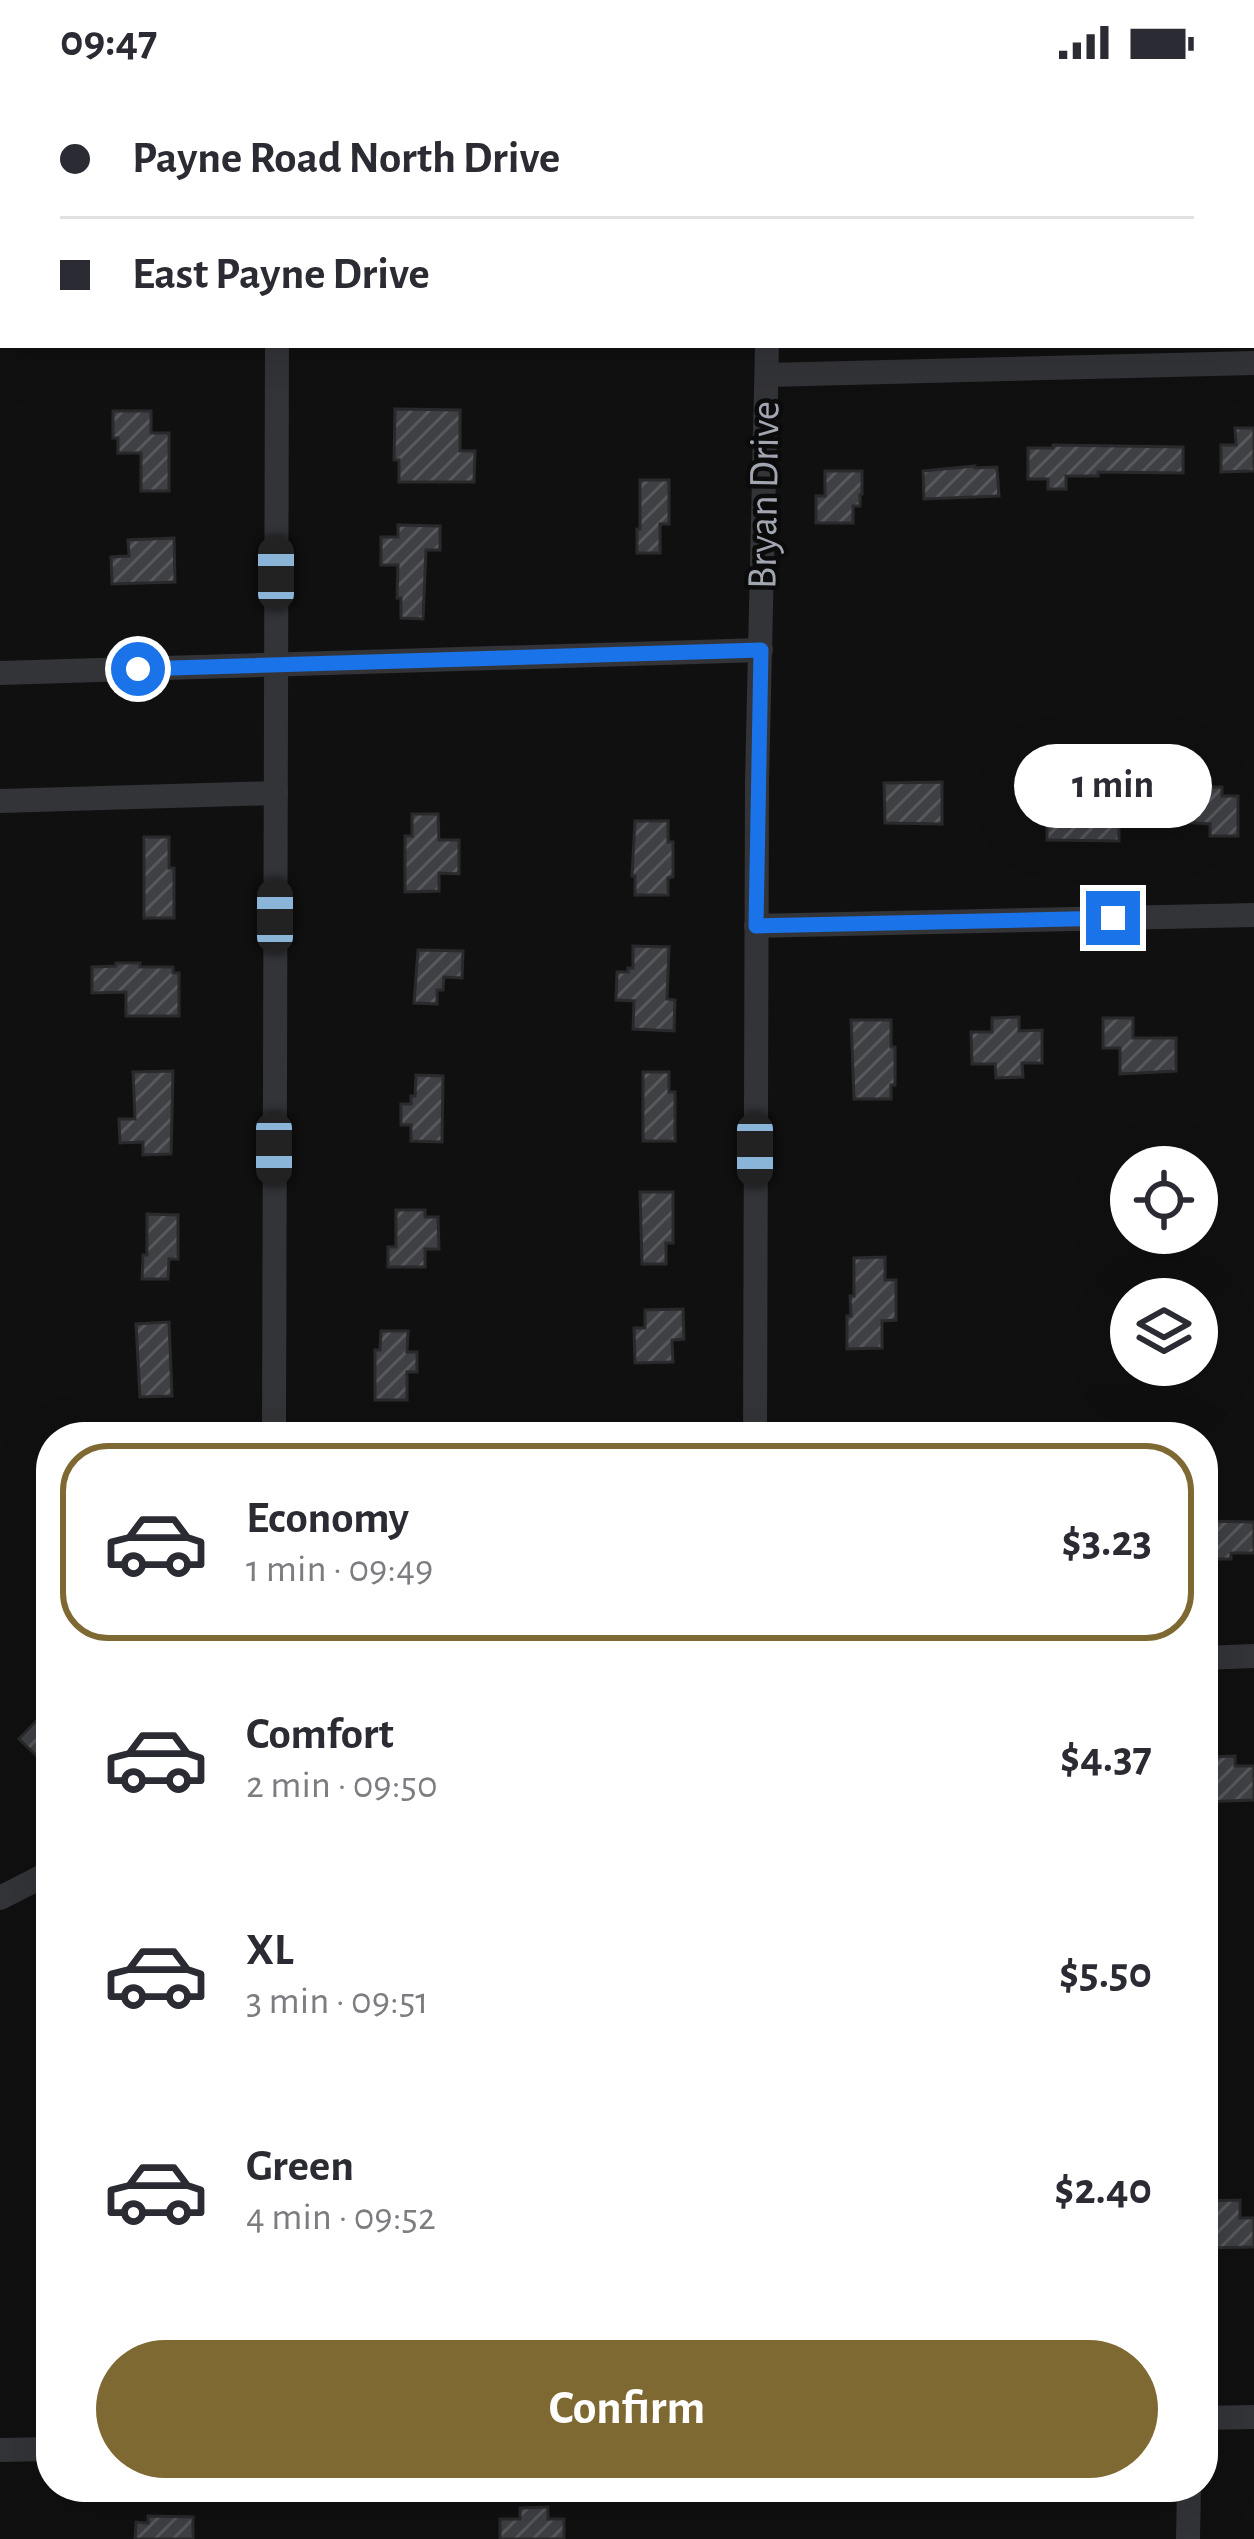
<!DOCTYPE html>
<html lang="en">
<head>
<meta charset="utf-8">
<style>
  :root { --surface:#fff; --page:#f7f7f7; --text:#2b2b33; --muted:#7c7c81; --line:#e1e1e2; --accent:#7f6933 }
  body { margin:0; font-family:"Alegreya Sans",sans-serif; background:var(--page); color:var(--text); height:100vh; display:flex; flex-direction:column; font-size:45px; white-space:nowrap }
  * { box-sizing:border-box; margin:0 }
  p { font-size:39px; color:var(--muted) }
  .icon { flex:none; width:66px; height:66px; fill:none; stroke:currentColor; stroke-width:2; stroke-linecap:round; stroke-linejoin:round }
  .map { position:relative; flex:1; overflow:hidden }
  .panel { position:absolute; left:36px; top:1338px; width:1182px; height:1080px; display:flex; flex-direction:column; background:var(--surface); border-radius:48px; box-shadow:0 12px 48px #0002 }
  .panel>* { flex:none }
  .banner { position:absolute; left:0px; top:0px; width:1254px; height:264px; box-shadow:0 12px 48px #0002; display:grid; align-content:center; height:264px; padding:0 60px; background:var(--surface) }
  .tools { position:absolute; left:1110px; top:1062px; display:grid; gap:24px }
  .tools a { display:grid; place-items:center; width:108px; height:108px; border-radius:50%; background:var(--surface); box-shadow:0 12px 48px #0002; font-size:60px }
  .end { position:absolute; width:54px; height:54px; margin:-27px; border:15px solid #1a73e8; background:#fff; box-shadow:0 0 0 6px #fff }
  .from { border-radius:50% }
  .bubble { position:absolute; height:84px; border-radius:42px; background:var(--surface); box-shadow:0 12px 48px #0002; font-size:39px; font-weight:700; line-height:84px; text-align:center }
  .car { position:absolute; width:36px; height:72px; margin:-36px -18px; border-radius:15px; box-shadow:0 0 9px 3px #0007; background:linear-gradient(#222 24%,#8ab4d8 0 40%,#222 0 76%,#8ab4d8 0 86%,#222 0) }
  .banner b { display:flex; align-items:center; gap:42px; height:114px; font-size:45px }
  .banner b+b { border-top:3px solid var(--line) }
  .banner i { width:30px; height:30px; background:var(--text) }
  ul { padding:21px 0 0; list-style:none }
  li { display:flex; align-items:center; gap:36px; height:198px; margin:0 24px 18px; padding:0 36px; border:6px solid transparent; border-radius:48px }
  li div { flex:1 }
  li b { display:block; font-size:45px }
  li em { font-style:normal; font-weight:700 }
  li.on { border-color:var(--accent) }
  li>.icon { width:108px; height:108px; stroke-width:1.5 }
  .button { display:flex; gap:24px; margin-top:auto; padding:24px 60px }
  .button a { flex:1; height:138px; border-radius:72px; background:var(--accent); color:#fff; font-size:48px; font-weight:700; line-height:138px; text-align:center }
  .status { display:flex; justify-content:space-between; align-items:center; height:84px; padding:0 60px; background:var(--surface); direction:ltr }
  .status svg { height:33px; fill:currentColor }
  .map>svg:first-child { display:block }
  .building { fill:url(#building-hatch); stroke:#2a2a2d; stroke-width:3 }
  .lines { fill:none; stroke-linecap:round; stroke-linejoin:round }
  .minor { stroke:#333438; stroke-width:24 }
  .route { stroke:#1a73e8; stroke-width:15 }
  .labels { text-anchor:middle; dominant-baseline:central; stroke-width:9; stroke-linejoin:round; paint-order:stroke }
  .street-label { font-size:42px; fill:#a2a6b1; stroke:#0b0b0c }
</style>
</head>
<body>
<div class="status"><b>09:47</b><svg viewBox="0 0 49 12"><path d="M0 12V9h3v3zM5 12V6h3v6zM10 12V3h3v9zM15 12V0h3v12zM26 1h20v11H26zM47 4h2v5h-2z"/></svg></div>
<div class="map">
<svg width="1254" height="2455" viewBox="0 0 1254 2455">
  <defs>
    <pattern id="building-hatch" width="6" height="6" patternUnits="userSpaceOnUse" patternTransform="scale(3)"><rect width="6" height="6" fill="#3f4044"/><path d="M-1 1l2-2M0 6l6-6M5 7l2-2" fill="none" stroke="#58595d"/></pattern>
  </defs>
  <rect width="100%" height="100%" fill="#101011"/>
  <!-- building -->
  <g class="building">
    <path d="M 395,325 L 460,326 L 460,367 L 475,367 L 474,398 L 399,398 L 399,376 L 394,376 Z"/>
    <path d="M 113,327 L 151,327 L 151,349 L 169,349 L 169,407 L 141,407 L 141,369 L 118,369 L 118,354 L 113,354 Z"/>
    <path d="M 1235,344 L 1254,344 L 1254,387 L 1221,388 L 1221,361 L 1236,361 Z"/>
    <path d="M 1053,361 L 1183,363 L 1183,389 L 1098,388 L 1098,392 L 1066,392 L 1066,405 L 1048,405 L 1048,395 L 1028,395 L 1028,364 L 1053,364 Z"/>
    <path d="M 975,382 L 975,384 L 997,383 L 999,412 L 924,415 L 923,387 Z"/>
    <path d="M 825,387 L 862,387 L 862,410 L 860,411 L 860,422 L 853,422 L 853,439 L 816,439 L 816,412 L 825,412 Z"/>
    <path d="M 640,396 L 669,396 L 669,440 L 660,440 L 660,469 L 637,469 L 637,445 L 640,445 Z"/>
    <path d="M 398,441 L 440,442 L 440,466 L 426,466 L 423,535 L 401,534 L 401,514 L 397,514 L 398,481 L 381,481 L 381,453 L 398,453 Z"/>
    <path d="M 174,454 L 175,498 L 112,500 L 111,473 L 129,472 L 128,456 Z"/>
    <path d="M 942,698 L 942,740 L 885,739 L 884,699 Z"/>
    <path d="M 1150,703 L 1222,703 L 1222,712 L 1238,712 L 1238,752 L 1210,752 L 1210,740 L 1150,736 Z"/>
    <path d="M 1073,715 L 1091,715 L 1091,723 L 1119,723 L 1119,757 L 1047,756 L 1047,722 L 1073,723 Z"/>
    <path d="M 412,730 L 438,730 L 439,756 L 459,756 L 459,790 L 439,789 L 439,807 L 405,808 L 405,752 L 412,752 Z"/>
    <path d="M 635,737 L 668,737 L 668,758 L 673,758 L 673,793 L 668,794 L 668,811 L 635,811 L 635,792 L 632,792 Z"/>
    <path d="M 144,753 L 169,753 L 169,784 L 174,784 L 174,834 L 144,834 Z"/>
    <path d="M 633,862 L 669,863 L 667,915 L 675,916 L 674,947 L 633,945 L 634,917 L 616,916 L 617,888 L 628,888 L 628,884 L 633,884 Z"/>
    <path d="M 418,866 L 463,867 L 462,894 L 444,893 L 443,906 L 437,906 L 437,920 L 414,919 Z"/>
    <path d="M 116,879 L 140,879 L 140,883 L 173,883 L 173,889 L 179,889 L 179,932 L 126,932 L 126,908 L 92,909 L 92,883 L 116,882 Z"/>
    <path d="M 1019,933 L 1019,947 L 1042,946 L 1042,979 L 1022,979 L 1023,993 L 996,994 L 995,980 L 972,980 L 971,948 L 992,948 L 992,934 Z"/>
    <path d="M 1103,934 L 1133,934 L 1133,954 L 1176,954 L 1176,987 L 1120,990 L 1120,964 L 1103,964 Z"/>
    <path d="M 851,936 L 891,936 L 891,963 L 895,963 L 895,1001 L 891,1001 L 891,1015 L 854,1015 Z"/>
    <path d="M 173,987 L 171,1070 L 143,1071 L 143,1058 L 120,1059 L 119,1035 L 135,1035 L 133,988 Z"/>
    <path d="M 643,988 L 669,988 L 669,1008 L 675,1008 L 675,1057 L 643,1057 Z"/>
    <path d="M 416,991 L 443,992 L 442,1058 L 411,1057 L 411,1041 L 401,1041 L 401,1020 L 411,1020 L 411,1012 L 415,1012 Z"/>
    <path d="M 640,1108 L 673,1108 L 673,1159 L 666,1159 L 666,1180 L 642,1180 Z"/>
    <path d="M 396,1126 L 425,1126 L 425,1133 L 438,1133 L 439,1165 L 425,1165 L 425,1183 L 388,1183 L 388,1163 L 396,1163 Z"/>
    <path d="M 147,1130 L 178,1131 L 178,1175 L 169,1175 L 168,1195 L 142,1195 L 143,1171 L 147,1171 Z"/>
    <path d="M 885,1173 L 885,1196 L 896,1196 L 896,1236 L 882,1237 L 882,1264 L 847,1265 L 847,1232 L 851,1232 L 850,1212 L 854,1212 L 854,1174 Z"/>
    <path d="M 683,1225 L 684,1255 L 672,1256 L 673,1278 L 635,1279 L 634,1244 L 645,1244 L 645,1226 Z"/>
    <path d="M 169,1238 L 172,1312 L 140,1313 L 136,1240 Z"/>
    <path d="M 381,1247 L 408,1247 L 407,1268 L 417,1268 L 417,1288 L 407,1288 L 407,1316 L 375,1316 L 375,1266 L 380,1266 Z"/>
    <path d="M 1203,1437 L 1254,1438 L 1254,1469 L 1231,1469 L 1231,1475 L 1203,1475 Z"/>
    <path d="M 51,1622 L 51,1668 L 42,1677 L 19,1655 Z"/>
    <path d="M 1235,1672 L 1235,1682 L 1254,1682 L 1254,1716 L 1203,1718 L 1203,1673 Z"/>
    <path d="M 1240,2116 L 1240,2134 L 1254,2134 L 1254,2163 L 1207,2164 L 1206,2117 Z"/>
    <path d="M 548,2423 L 548,2435 L 564,2435 L 564,2455 L 500,2455 L 500,2435 L 520,2435 L 520,2424 Z"/>
    <path d="M 148,2432 L 193,2433 L 193,2455 L 135,2455 L 136,2438 L 148,2439 Z"/>
  </g>
  <g class="lines">
    <!-- minor -->
    <g class="minor">
      <path d="M 777,3 L 779,0"/>
      <path d="M 0,65 L 3,65"/>
      <path d="M 767,291 L 1254,279"/>
      <path d="M 0,589 L 761,566"/>
      <path d="M 0,717 L 276,709"/>
      <path d="M 756,842 L 1254,831"/>
      <path d="M 274,1353 L 277,261"/>
      <path d="M 755,1353 L 757,698 L 767,261"/>
      <path d="M 1203,1574 L 1254,1572"/>
      <path d="M 0,1814 L 51,1788"/>
      <path d="M 1203,2334 L 1254,2333"/>
      <path d="M 0,2366 L 51,2365"/>
      <path d="M 1188,2455 L 1189,2403"/>
    </g>
  </g>
  <g class="lines">
    <!-- route -->
    <path class="route" d="M 138,585 L 761,566 L 756,842 L 1113,834"/>
  </g>
  <g class="labels">
    <!-- street labels -->
    <g class="street-label">
      <text transform="translate(764 411) rotate(-89)">Bryan Drive</text>
    </g>
  </g>
</svg>
<div class="tools">
<a><svg class="icon" aria-label="locate" viewBox="0 0 24 24"><circle cx="12" cy="12" r="6"/><path d="M12 2v4M12 18v4M2 12h4M18 12h4"/></svg></a>
<a><svg class="icon" aria-label="layers" viewBox="0 0 24 24"><path d="M12 4l9 5-9 5-9-5zM3 14l9 5 9-5"/></svg></a>
</div>
<i class="end from" style="left:138px;top:585px"></i>
<i class="end" style="left:1113px;top:834px"></i>
<div class="bubble" style="left:1014px;top:660px;width:198px">1 min</div>
<i class="car" style="left:276px;top:489px;rotate:0deg"></i>
<i class="car" style="left:275px;top:832px;rotate:0deg"></i>
<i class="car" style="left:274px;top:1065px;rotate:180deg"></i>
<i class="car" style="left:755px;top:1066px;rotate:180deg"></i>
<div class="banner">
<b><i class="from"></i>Payne Road North Drive</b>
<b><i></i>East Payne Drive</b>
</div>
<section class="panel">
<ul>
<li class="on"><svg class="icon" aria-label="car" viewBox="0 0 24 24"><path d="M5 17H2v-5l4-1 3-4h7l3 4 3 1v5h-3M9 17h6M6 11h13"/><circle cx="7" cy="17" r="2"/><circle cx="17" cy="17" r="2"/></svg><div><b>Economy</b><p>1 min · 09:49</p></div><em>$3.23</em></li>
<li><svg class="icon" aria-label="car" viewBox="0 0 24 24"><path d="M5 17H2v-5l4-1 3-4h7l3 4 3 1v5h-3M9 17h6M6 11h13"/><circle cx="7" cy="17" r="2"/><circle cx="17" cy="17" r="2"/></svg><div><b>Comfort</b><p>2 min · 09:50</p></div><em>$4.37</em></li>
<li><svg class="icon" aria-label="car" viewBox="0 0 24 24"><path d="M5 17H2v-5l4-1 3-4h7l3 4 3 1v5h-3M9 17h6M6 11h13"/><circle cx="7" cy="17" r="2"/><circle cx="17" cy="17" r="2"/></svg><div><b>XL</b><p>3 min · 09:51</p></div><em>$5.50</em></li>
<li><svg class="icon" aria-label="car" viewBox="0 0 24 24"><path d="M5 17H2v-5l4-1 3-4h7l3 4 3 1v5h-3M9 17h6M6 11h13"/><circle cx="7" cy="17" r="2"/><circle cx="17" cy="17" r="2"/></svg><div><b>Green</b><p>4 min · 09:52</p></div><em>$2.40</em></li>
</ul>
<div class="button"><a>Confirm</a></div>
</section>
</div>
</body>
</html>
